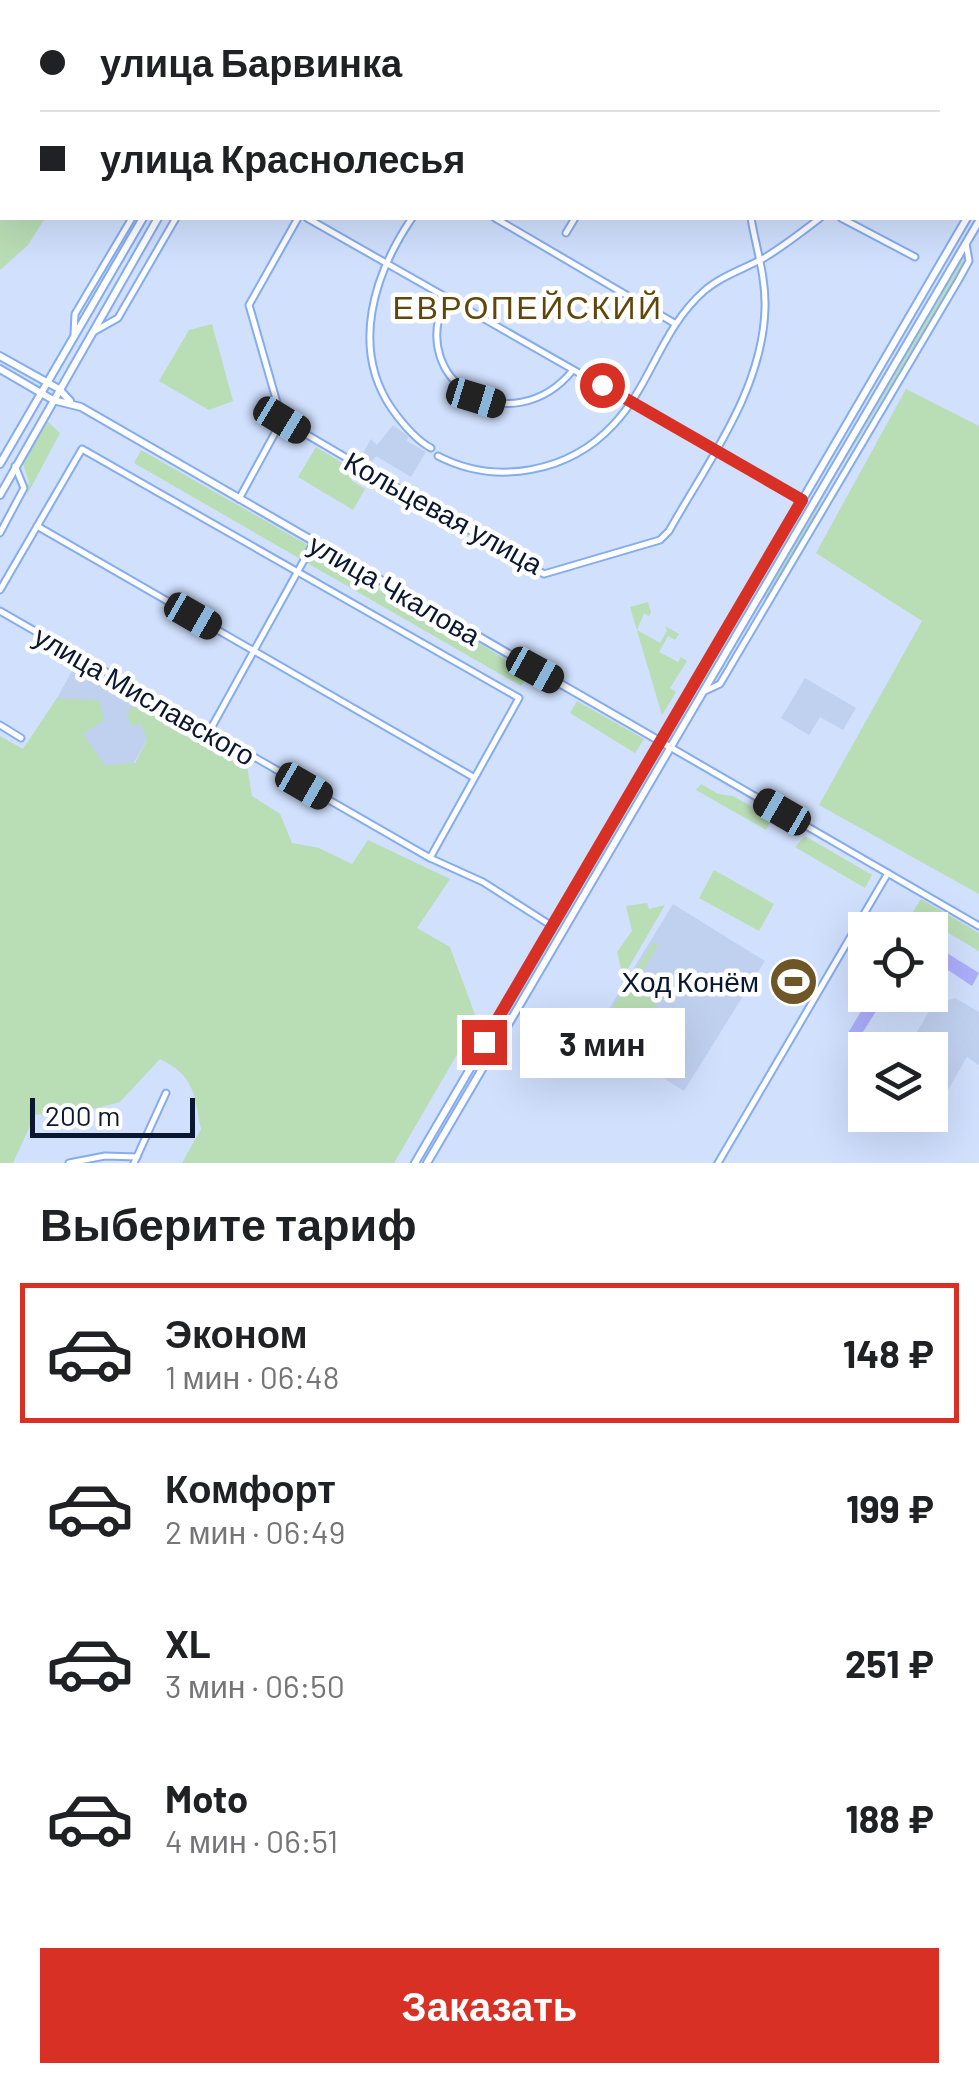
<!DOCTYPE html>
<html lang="ru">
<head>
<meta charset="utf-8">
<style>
  :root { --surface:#fff; --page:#f6f6f6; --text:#202124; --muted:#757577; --line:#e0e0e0; --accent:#d93025 }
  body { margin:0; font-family:Barlow,sans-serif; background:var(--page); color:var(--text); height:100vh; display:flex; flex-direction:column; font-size:38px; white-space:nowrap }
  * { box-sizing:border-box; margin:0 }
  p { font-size:32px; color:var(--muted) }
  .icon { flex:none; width:55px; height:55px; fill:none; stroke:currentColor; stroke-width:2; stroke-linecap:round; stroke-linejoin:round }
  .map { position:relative; height:1163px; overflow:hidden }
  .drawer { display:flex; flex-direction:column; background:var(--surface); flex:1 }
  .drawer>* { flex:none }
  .guide { position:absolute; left:0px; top:0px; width:980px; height:220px; box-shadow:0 10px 40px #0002; display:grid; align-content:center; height:220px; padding:0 40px; background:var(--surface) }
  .fabs { position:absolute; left:848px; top:912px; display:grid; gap:20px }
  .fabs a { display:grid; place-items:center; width:100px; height:100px; border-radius:0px; background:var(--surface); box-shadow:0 10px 40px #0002; font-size:50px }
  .scale { position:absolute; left:30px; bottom:25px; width:165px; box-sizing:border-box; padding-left:10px; border:5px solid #091730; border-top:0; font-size:28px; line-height:35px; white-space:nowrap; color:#091730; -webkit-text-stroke:8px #fff; paint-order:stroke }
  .end { position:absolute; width:45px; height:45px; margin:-22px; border:12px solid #d93025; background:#fff; box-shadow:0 0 0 5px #fff }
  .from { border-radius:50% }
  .bubble { position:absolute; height:70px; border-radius:0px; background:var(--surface); box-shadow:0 10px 40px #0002; font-size:32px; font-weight:700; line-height:70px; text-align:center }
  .car { position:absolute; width:30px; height:60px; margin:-30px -15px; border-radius:12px; box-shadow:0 0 8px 2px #0007; background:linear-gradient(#222 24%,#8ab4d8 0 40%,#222 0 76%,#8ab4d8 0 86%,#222 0) }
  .guide b { display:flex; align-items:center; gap:35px; height:95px; font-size:38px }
  .guide b+b { border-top:2px solid var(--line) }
  .guide i { width:25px; height:25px; background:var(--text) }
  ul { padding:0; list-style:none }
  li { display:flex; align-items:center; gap:30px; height:140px; margin:0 20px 15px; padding:0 20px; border:5px solid transparent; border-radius:0px }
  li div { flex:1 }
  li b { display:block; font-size:38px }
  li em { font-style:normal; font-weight:700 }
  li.active { border-color:var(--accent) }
  li>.icon { width:90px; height:90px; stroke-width:1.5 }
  h2 { padding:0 40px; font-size:45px; line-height:120px }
  .cta { display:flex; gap:20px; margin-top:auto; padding:20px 40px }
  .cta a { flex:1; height:115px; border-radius:0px; background:var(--accent); color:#fff; font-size:40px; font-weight:700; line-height:115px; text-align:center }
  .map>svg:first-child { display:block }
  .built { fill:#c0d1f0 }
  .green { fill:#b9ddb5 }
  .building { fill:#adaffc }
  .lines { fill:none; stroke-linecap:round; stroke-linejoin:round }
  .minor-casing { stroke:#85abf0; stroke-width:9 }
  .tertiary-casing { stroke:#85abf0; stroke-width:10 }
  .secondary-casing { stroke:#85abf0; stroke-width:10 }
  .minor { stroke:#fff; stroke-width:5 }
  .tertiary { stroke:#fff; stroke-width:6 }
  .secondary { stroke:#fff; stroke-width:6 }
  .route { stroke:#d93025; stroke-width:12 }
  .labels { text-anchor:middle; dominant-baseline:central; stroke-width:9; stroke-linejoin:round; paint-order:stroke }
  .street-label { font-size:28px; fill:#091730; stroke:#fff }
  .poi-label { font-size:28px; fill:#091730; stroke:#fff; text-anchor:end }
  .quarter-label { font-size:32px; letter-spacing:2.5px; fill:#60460a; stroke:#fff }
</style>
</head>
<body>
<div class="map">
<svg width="979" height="1163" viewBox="0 0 979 1163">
  <rect width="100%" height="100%" fill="#d0e0fd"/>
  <!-- built -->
  <g class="built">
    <path d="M 393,425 L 408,436 L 407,441 L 426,452 L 411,477 L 376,456 L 372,461 L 362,455 L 371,439 L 377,445 Z"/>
    <path d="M 75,666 L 161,715 L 114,798 L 29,748 Z"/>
    <path d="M 805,678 L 856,708 L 843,730 L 820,717 L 809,735 L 781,718 Z"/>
    <path d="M 673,904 L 765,961 L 684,1091 L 593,1035 Z"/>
    <path d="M 955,998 L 979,1012 L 979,1065 L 967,1057 L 941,1102 L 930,1095 L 930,1050 L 906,1050 L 933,1005 Z"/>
  </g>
  <!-- green -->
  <g class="green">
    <path d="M 0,145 L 2,218 L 45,218 L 28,245 L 0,270 Z"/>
    <path d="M 967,251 L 968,259 L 832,482 L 773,592 L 768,600 L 764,598 Z"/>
    <path d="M 212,324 L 233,401 L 209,410 L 159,381 L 189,330 Z"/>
    <path d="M 906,389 L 979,426 L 979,894 L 819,805 L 922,621 L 816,553 Z"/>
    <path d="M 47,421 L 60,433 L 27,495 L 29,482 L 23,464 Z"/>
    <path d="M 316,447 L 356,471 L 351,480 L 365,489 L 353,510 L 298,477 Z"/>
    <path d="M 141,450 L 350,569 L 404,608 L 407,604 L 423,610 L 529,673 L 521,686 L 134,463 Z"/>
    <path d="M 648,602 L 651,612 L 649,616 L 644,613 L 637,630 L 660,643 L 667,631 L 665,626 L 679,634 L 675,640 L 668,636 L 659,652 L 678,662 L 681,657 L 687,661 L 670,688 L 676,692 L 662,715 L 630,607 Z"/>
    <path d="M 57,698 L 99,700 L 104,720 L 83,734 L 105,765 L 135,763 L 147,740 L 141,724 L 132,726 L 126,712 L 133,707 L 174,722 L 188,738 L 212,741 L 229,761 L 246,760 L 252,796 L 280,814 L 292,843 L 319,848 L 352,864 L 368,840 L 450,879 L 417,928 L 450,947 L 477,1020 L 394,1163 L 182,1163 L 201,1129 C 194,1094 195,1076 160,1059 L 120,1102 L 93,1109 L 35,1115 L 13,1163 L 0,1163 L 0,736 L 23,749 Z"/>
    <path d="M 577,701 L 644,739 L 635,753 L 570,713 Z"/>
    <path d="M 701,784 L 718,794 L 733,796 L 772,818 L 766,830 L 696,790 Z"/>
    <path d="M 805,836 L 872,875 L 865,888 L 795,847 Z"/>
    <path d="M 714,870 L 774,904 L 759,931 L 699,898 Z"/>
    <path d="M 921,899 L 979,933 L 979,951 L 913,912 Z"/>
    <path d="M 647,903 L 649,909 L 665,905 L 623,977 L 617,952 L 632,931 L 626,906 Z"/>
    <path d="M 653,942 L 658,945 L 640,976 L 657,980 L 662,996 L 626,1053 L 623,1048 L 614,1047 L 604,1036 L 596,1034 Z"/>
  </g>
  <!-- building -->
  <g class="building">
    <path d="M 942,950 L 979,973 L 972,986 L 939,964 L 930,966 L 930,953 Z"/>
    <path d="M 871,995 L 886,995 L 858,1040 L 848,1033 Z"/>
  </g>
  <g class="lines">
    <defs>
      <g id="minor">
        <path d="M 417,0 L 422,2"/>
        <path d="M 726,0 L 730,2"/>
        <path d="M 258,2 L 260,0"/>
        <path d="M 302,2 L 304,0"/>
        <path d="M 448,2 L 449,0"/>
        <path d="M 555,2 L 556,0"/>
        <path d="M 978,152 L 978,153"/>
        <path d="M 298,218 L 249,305 L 282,420 L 544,574 L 660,540 L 669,531 C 707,463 763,390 765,308 C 766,277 756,248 751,218"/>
        <path d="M 307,218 L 802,500"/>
        <path d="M 412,218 C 374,274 350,348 392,409 C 402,423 416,440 431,448"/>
        <path d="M 495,218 L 674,323"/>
        <path d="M 841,218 L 915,257"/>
        <path d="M 566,233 L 575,218"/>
        <path d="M 447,297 C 403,382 512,445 573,370"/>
        <path d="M 95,331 L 118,318 L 176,218"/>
        <path d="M 74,334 L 75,314 L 132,218"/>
        <path d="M 438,456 C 496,486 569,473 614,424 C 651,385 661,329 704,291 C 721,276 744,269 764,258 C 784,246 802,232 820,218"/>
        <path d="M 239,499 L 282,420"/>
        <path d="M 37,526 L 473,777"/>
        <path d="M 0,533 L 24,488 L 15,466"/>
        <path d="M 0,590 L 82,449 L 519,698 L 430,858"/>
        <path d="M 0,611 L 430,858 L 483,882 L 552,926"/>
        <path d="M 705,691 L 720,684 L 958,281 L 969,261 L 966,243"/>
        <path d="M 0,725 L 21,738"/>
        <path d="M 209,732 L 314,542"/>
        <path d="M 670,747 L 979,926"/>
        <path d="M 69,1163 L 105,1156 L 137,1157"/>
        <path d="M 134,1163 L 166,1093"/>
        <path d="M 718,1163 L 888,873"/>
      </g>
      <g id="tertiary">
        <path d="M 683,0 L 687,2"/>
        <path d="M 696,0 L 700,2"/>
        <path d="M 978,167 L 979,168"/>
        <path d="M 978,175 L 979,176"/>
        <path d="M 978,201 L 979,198"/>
        <path d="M 0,356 L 59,389 L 70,401"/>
        <path d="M 0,369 L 53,400 L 81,407 L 670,747"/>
        <path d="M 415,1163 L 967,218"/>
        <path d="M 427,1163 L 979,221"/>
      </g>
      <g id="secondary">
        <path d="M 270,2 L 272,0"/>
        <path d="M 284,2 L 286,0"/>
        <path d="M 0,464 L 143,218"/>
        <path d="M 0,495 L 158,218"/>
      </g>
    </defs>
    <!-- minor casing -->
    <use href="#minor" class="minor-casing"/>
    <!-- tertiary casing -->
    <use href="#tertiary" class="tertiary-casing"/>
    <!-- secondary casing -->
    <use href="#secondary" class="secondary-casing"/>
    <!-- minor -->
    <use href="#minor" class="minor"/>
    <!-- tertiary -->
    <use href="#tertiary" class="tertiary"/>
    <!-- secondary -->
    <use href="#secondary" class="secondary"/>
  </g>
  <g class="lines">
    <!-- route -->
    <path class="route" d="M 484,1042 L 802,500 L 602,385"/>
  </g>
  <!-- icons -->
  <defs>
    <symbol id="stadium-disc" viewBox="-11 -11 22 22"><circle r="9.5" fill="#6e5626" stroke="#fff"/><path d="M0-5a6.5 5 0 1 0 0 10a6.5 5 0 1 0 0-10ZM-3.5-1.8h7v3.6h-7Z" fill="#fff"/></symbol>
  </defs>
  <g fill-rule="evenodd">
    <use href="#stadium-disc" x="766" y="954" width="55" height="55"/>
  </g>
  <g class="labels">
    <!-- street labels -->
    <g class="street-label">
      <text transform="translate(444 512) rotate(29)">Кольцевая улица</text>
      <text transform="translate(395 589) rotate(30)">улица Чкалова</text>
      <text transform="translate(145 695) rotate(30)">улица Миславского</text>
    </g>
    <!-- poi labels -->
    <g class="poi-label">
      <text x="759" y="981">Ход Конём</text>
    </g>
    <!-- quarter labels -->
    <g class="quarter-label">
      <text x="528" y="306">ЕВРОПЕЙСКИЙ</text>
    </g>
  </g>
</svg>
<div class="fabs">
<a><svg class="icon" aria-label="locate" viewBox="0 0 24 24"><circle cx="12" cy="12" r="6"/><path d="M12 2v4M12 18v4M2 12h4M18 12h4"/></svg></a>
<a><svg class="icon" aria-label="layers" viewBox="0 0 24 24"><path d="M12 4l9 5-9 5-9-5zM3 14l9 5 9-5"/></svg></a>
</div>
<div class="scale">200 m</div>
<i class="end from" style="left:602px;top:385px"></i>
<i class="end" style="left:484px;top:1042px"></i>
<div class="bubble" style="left:520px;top:1008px;width:165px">3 мин</div>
<i class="car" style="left:476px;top:398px;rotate:107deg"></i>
<i class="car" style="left:282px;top:420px;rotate:121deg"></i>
<i class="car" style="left:193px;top:616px;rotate:120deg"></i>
<i class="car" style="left:535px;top:670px;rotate:119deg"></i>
<i class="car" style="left:304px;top:786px;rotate:120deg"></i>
<i class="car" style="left:782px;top:812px;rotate:300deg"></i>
<div class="guide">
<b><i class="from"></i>улица Барвинка</b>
<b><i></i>улица Краснолесья</b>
</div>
</div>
<section class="drawer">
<h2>Выберите тариф</h2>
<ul>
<li class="active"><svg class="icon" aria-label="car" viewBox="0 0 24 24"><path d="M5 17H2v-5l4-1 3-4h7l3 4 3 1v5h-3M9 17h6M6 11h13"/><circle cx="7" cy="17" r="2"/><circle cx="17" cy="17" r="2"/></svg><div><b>Эконом</b><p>1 мин · 06:48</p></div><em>148 ₽</em></li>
<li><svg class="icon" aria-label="car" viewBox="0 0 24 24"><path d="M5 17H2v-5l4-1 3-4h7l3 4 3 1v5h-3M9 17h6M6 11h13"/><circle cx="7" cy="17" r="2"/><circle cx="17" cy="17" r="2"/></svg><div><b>Комфорт</b><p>2 мин · 06:49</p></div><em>199 ₽</em></li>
<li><svg class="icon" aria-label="car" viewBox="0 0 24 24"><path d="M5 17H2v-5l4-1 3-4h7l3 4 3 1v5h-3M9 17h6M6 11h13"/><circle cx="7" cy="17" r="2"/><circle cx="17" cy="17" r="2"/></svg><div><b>XL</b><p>3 мин · 06:50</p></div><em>251 ₽</em></li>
<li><svg class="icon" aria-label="car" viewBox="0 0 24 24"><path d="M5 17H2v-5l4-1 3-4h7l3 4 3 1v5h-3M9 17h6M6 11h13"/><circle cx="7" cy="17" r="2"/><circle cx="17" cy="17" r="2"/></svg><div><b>Moto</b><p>4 мин · 06:51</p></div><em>188 ₽</em></li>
</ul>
<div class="cta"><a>Заказать</a></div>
</section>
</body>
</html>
